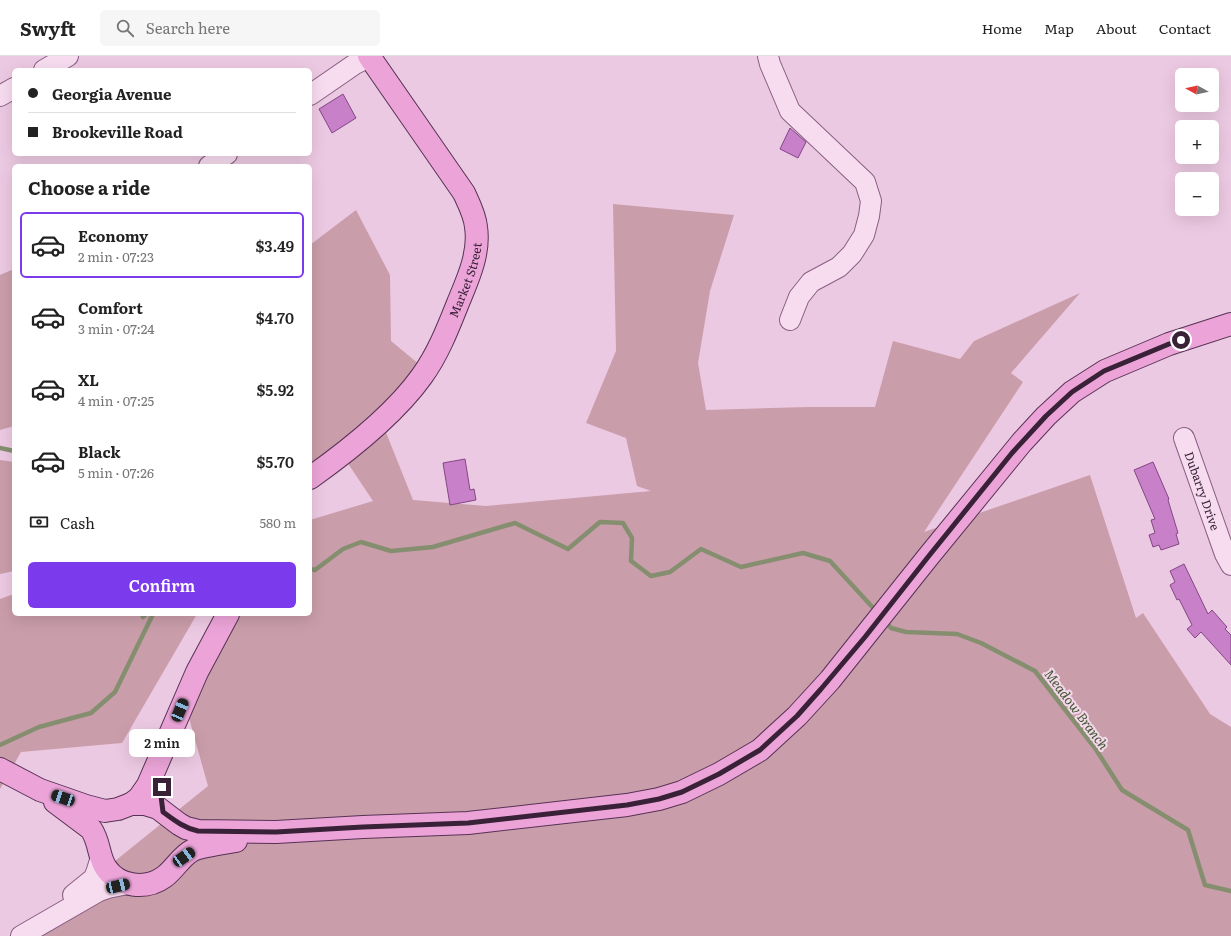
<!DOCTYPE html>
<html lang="en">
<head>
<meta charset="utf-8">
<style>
  :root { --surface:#fff; --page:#f6f6f6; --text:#222; --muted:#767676; --line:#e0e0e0; --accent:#7c3aed }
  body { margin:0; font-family:Literata,serif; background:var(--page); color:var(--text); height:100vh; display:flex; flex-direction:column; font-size:15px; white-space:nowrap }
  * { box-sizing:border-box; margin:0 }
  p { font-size:13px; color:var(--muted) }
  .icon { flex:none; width:22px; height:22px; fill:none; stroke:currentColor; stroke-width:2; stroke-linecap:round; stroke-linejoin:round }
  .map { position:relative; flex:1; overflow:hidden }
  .sheet { position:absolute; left:12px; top:108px; width:300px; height:452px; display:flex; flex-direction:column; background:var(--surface); border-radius:6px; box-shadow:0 4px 16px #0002 }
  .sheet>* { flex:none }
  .top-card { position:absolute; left:12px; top:12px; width:300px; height:88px; border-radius:6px; box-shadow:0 4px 16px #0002; display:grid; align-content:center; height:88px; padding:0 16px; background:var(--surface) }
  .needle { width:26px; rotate:278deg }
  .buttons { position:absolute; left:1175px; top:12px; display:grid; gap:8px }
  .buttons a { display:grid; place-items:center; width:44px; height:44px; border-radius:6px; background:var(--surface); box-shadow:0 4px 16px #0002; font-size:20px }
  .end { position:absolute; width:18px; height:18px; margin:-9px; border:5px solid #392137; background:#fff; box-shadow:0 0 0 2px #fff }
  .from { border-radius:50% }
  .bubble { position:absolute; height:28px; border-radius:6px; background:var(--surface); box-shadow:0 4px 16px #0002; font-size:13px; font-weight:600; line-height:28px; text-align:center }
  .car { position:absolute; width:12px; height:24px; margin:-12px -6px; border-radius:5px; box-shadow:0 0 3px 1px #0007; background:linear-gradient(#222 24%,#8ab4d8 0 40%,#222 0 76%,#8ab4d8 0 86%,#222 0) }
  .top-card b { display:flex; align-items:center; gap:14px; height:38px; font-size:15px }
  .top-card b+b { border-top:1px solid var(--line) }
  .top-card i { width:10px; height:10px; background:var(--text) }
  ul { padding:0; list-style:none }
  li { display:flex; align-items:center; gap:12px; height:66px; margin:0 8px 6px; padding:0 8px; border:2px solid transparent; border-radius:6px }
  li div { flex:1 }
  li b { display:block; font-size:15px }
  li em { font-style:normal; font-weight:600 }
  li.on { border-color:var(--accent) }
  li>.icon { width:36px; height:36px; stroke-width:1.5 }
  h2 { padding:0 16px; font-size:18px; line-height:48px }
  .pay { display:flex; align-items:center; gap:10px; height:44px; padding:0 16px; font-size:15px }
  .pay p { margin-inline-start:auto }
  .action { display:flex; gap:8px; margin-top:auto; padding:8px 16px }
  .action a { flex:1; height:46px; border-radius:6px; background:var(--accent); color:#fff; font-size:16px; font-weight:600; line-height:46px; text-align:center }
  header { display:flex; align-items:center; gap:24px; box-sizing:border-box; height:56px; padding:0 20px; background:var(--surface); border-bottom:1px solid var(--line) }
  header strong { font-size:19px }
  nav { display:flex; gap:22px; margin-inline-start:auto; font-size:14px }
  .search { width:280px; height:36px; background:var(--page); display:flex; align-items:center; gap:10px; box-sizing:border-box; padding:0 14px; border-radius:6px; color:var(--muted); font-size:15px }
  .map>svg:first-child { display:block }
  .green { fill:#ca9daa }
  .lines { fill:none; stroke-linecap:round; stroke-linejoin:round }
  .stream { stroke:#858f70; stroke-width:4.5 }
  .building { fill:#c881c8; stroke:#844685 }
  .minor-casing { stroke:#875f83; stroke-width:22 }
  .major-casing { stroke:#563254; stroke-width:24 }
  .minor { stroke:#f7dcef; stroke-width:20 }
  .major { stroke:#eca4d8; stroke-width:22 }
  .route { stroke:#392137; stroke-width:5 }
  .labels { text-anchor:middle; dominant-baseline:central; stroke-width:4; stroke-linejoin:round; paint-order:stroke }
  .street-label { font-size:12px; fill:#392137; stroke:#f4d8ec }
  .water-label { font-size:13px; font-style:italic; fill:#445732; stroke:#f4d8ec }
</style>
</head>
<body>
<header>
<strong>Swyft</strong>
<div class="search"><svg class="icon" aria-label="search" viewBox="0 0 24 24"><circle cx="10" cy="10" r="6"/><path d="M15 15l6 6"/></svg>Search here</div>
<nav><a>Home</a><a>Map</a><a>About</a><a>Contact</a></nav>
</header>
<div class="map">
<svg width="1231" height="880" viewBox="0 0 1231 880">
  <rect width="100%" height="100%" fill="#ecc9e2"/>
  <!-- green -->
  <g class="green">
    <path d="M 613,148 L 734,159 L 710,235 L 698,307 L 706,354 L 808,351 L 875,351 L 893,285 L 960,303 L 974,285 L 1080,237 L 1011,317 L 1023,326 L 924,476 L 1090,419 L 1136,562 L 1143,557 L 1210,658 L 1231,671 L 1231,880 L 22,880 L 208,730 L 182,637 L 219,558 L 310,558 L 310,464 L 373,445 L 347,406 L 385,374 L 413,444 L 486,450 L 651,435 L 637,430 L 626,382 L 586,367 L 616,295 Z"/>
    <path d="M 356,154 L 390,219 L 391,285 L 420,309 L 385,351 L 310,412 L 310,189 Z"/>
    <path d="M 14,213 L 14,370 L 0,374 L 0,219 Z"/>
    <path d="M 0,404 L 14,406 L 14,515 L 0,518 Z"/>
    <path d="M 14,538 L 14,558 L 197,558 L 122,687 L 21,696 L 0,733 L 0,543 Z"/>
  </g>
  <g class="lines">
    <!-- stream -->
    <g class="stream">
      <path d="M 0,392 L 14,395"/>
      <path d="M 310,513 L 315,514 L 343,493 L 361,486 L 391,495 L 433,491 L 515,467 L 568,493 L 600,466 L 623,467 L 632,482 L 631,505 L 651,520 L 670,516 L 701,493 L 741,511 L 803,497 L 830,505 L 876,555"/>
      <path d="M 142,558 L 143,561 L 146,558"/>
      <path d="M 884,564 L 891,572 L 906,576 L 957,578 L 981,587 L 1035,615 L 1095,692 L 1122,734 L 1188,774 L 1205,829 L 1231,835"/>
      <path d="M 0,689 L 39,671 L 91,657 L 115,636 L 153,558"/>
    </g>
  </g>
  <!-- building -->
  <g class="building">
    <path d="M 343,38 L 356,62 L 332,77 L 319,53 Z"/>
    <path d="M 790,72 L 806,86 L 798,102 L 780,93 Z"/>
    <path d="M 465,403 L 470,434 L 474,433 L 476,444 L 450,449 L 443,407 Z"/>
    <path d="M 1153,406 L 1169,443 L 1168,444 L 1178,477 L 1176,478 L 1179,488 L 1161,494 L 1159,489 L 1153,491 L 1149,479 L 1155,477 L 1151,464 L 1155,463 L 1134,414 Z"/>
    <path d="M 1184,508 L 1208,558 L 1212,554 L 1227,571 L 1225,573 L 1231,579 L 1231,609 L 1201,576 L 1195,582 L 1187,573 L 1192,569 L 1179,543 L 1177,544 L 1170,529 L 1175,526 L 1170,515 Z"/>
  </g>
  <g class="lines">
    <defs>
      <g id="minor">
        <path d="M 768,0 L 770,8 L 790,55 L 865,126 L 871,145 L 869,160 L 864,179 L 852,198 L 839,211 L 811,226 L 799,241 L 790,264"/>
        <path d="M 44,14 L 68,0"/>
        <path d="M 310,39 L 355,8 L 369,1"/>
        <path d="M 0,40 L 14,32"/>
        <path d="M 209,110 L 227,98"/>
        <path id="s1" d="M 1184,382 L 1225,498 L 1231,509"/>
        <path d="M 73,839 L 94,822 L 97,814 L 101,801"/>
        <path d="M 21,880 L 99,835 L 108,832 L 127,828"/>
      </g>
      <g id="major">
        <path id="s2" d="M 310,422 C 348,395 395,358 422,320 C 438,298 448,272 458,247 C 468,223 480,197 476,171 C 475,159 469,148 464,137 L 369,0"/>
        <path d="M 0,713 L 40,734 L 86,750 L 105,755 L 118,753 L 131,748 L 145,748 L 158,752 L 179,768 L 186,772 L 198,775 L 276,776 L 363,771 L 468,767 L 627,749 L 659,743 L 682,736 L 719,718 L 760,694 L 797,660 L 830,624 L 928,501 L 1022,386 L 1046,360 L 1072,336 L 1105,315 L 1169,288 L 1231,268"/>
        <path d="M 55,746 L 91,773 C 100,786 98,800 106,812 C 119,831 146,834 164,821 C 175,813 181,800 193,794 C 202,790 225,787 236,785"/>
        <path d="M 131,748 L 139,742 L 148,729 L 197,616 L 228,558"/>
      </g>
    </defs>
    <!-- minor casing -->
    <use href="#minor" class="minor-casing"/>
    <!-- major casing -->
    <use href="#major" class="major-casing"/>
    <!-- minor -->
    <use href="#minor" class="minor"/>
    <!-- major -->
    <use href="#major" class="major"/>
  </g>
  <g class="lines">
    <!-- route -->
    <path class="route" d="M 162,731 L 161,740 L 163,756 C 174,764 184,772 198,775 L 276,776 L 363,771 L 468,767 L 627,749 L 659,743 L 682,736 L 719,718 L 760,694 L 797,660 L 821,633 L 865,581 L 928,501 L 1012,397 L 1046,360 L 1072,336 L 1104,315 L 1169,288 L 1181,284"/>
  </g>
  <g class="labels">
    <!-- street labels -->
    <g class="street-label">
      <text stroke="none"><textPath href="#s2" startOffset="258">Market Street</textPath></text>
      <text stroke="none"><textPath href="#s1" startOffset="56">Dubarry Drive</textPath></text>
    </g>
    <!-- water labels -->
    <g class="water-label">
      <text transform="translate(1077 653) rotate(53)">Meadow Branch</text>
    </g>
  </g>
</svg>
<div class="buttons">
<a><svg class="needle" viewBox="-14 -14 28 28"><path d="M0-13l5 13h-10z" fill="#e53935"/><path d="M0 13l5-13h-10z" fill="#767676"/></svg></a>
<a>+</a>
<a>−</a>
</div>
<i class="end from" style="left:1181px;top:284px"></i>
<i class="end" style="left:162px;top:731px"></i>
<div class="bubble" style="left:129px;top:673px;width:66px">2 min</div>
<i class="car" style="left:180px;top:654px;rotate:23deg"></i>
<i class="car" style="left:63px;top:742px;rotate:289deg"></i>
<i class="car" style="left:184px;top:801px;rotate:55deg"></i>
<i class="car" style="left:118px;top:830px;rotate:77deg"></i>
<div class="top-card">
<b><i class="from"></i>Georgia Avenue</b>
<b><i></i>Brookeville Road</b>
</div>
<section class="sheet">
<h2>Choose a ride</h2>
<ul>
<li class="on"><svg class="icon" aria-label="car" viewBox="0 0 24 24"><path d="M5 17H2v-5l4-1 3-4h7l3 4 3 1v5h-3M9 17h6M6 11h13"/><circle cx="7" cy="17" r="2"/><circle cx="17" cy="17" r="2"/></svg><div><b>Economy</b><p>2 min · 07:23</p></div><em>$3.49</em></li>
<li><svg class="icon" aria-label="car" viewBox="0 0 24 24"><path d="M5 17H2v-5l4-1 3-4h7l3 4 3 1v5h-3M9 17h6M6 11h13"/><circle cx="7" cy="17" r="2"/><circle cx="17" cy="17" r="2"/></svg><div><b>Comfort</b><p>3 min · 07:24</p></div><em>$4.70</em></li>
<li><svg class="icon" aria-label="car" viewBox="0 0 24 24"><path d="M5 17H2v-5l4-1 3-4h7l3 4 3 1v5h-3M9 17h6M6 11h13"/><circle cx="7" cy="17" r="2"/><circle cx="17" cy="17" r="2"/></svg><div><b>XL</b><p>4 min · 07:25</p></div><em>$5.92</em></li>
<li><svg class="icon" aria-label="car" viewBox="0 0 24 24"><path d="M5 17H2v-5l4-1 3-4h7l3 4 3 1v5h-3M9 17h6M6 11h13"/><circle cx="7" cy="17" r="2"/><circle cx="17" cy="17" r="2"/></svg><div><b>Black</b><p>5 min · 07:26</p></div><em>$5.70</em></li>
</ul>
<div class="pay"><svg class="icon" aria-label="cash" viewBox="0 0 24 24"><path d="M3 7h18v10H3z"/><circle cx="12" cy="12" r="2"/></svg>Cash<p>580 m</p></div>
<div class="action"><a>Confirm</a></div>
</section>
</div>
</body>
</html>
